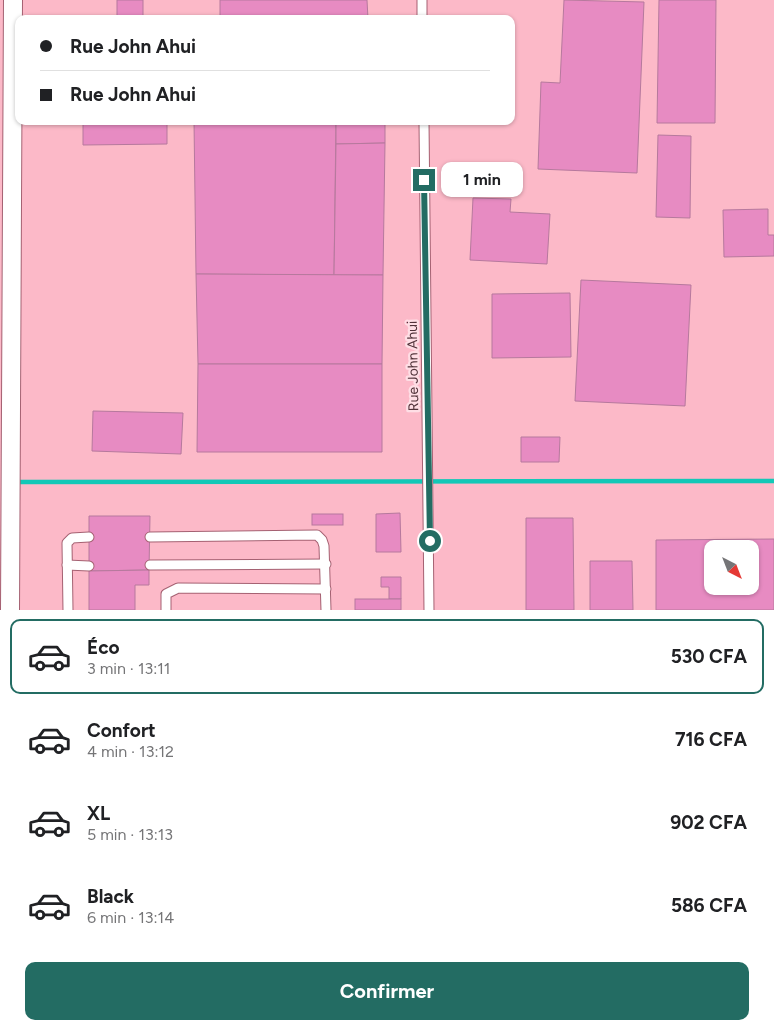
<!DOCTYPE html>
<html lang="fr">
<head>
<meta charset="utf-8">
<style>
  :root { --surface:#fff; --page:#f2f2f2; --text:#202124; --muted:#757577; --line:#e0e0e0; --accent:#236c63 }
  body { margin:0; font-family:Figtree,sans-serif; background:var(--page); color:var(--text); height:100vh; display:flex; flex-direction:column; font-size:19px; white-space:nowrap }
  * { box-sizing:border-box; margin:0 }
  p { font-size:16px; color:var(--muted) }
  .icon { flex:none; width:28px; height:28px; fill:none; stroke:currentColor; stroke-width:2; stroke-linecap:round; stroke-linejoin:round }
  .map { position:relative; height:610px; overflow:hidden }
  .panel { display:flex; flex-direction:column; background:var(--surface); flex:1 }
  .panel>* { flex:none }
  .top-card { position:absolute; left:15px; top:15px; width:500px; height:110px; border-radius:10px; box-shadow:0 1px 4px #0004; display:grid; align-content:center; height:110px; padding:0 25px; background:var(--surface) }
  .needle { width:32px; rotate:138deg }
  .controls { position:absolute; left:704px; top:540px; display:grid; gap:10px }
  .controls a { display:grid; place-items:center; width:55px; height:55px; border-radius:10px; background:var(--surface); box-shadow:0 1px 4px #0004; font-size:25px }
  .end { position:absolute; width:22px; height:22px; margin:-11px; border:6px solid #236c63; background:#fff; box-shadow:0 0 0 2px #fff }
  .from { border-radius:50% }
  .bubble { position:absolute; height:35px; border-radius:10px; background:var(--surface); box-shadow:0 1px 4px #0004; font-size:16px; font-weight:700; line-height:35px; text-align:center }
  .top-card b { display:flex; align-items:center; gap:18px; height:48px; font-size:19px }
  .top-card b+b { border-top:1px solid var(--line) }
  .top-card i { width:12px; height:12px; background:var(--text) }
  ul { padding:9px 0 0; list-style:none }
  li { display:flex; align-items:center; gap:15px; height:75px; margin:0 10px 8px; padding:0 15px; border:2px solid transparent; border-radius:10px }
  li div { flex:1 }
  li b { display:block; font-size:19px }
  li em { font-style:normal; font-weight:700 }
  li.on { border-color:var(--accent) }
  li>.icon { width:45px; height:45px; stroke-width:1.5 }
  .cta { display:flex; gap:10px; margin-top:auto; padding:10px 25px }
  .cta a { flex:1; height:58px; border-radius:10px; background:var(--accent); color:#fff; font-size:20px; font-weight:700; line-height:58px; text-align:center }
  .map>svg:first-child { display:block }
  .built { fill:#fcb9c8; fill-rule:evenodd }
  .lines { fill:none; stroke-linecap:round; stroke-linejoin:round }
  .stream { stroke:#13c8b7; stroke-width:4.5 }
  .building { fill:#e78bc2; stroke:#b6799d; fill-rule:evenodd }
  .lane-casing { stroke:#a56172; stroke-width:11 }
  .street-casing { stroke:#a56172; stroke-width:20 }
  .lane { stroke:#fff; stroke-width:9 }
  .street { stroke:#fff; stroke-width:18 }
  .route { stroke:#236c63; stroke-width:6 }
  .labels { text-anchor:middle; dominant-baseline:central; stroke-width:4.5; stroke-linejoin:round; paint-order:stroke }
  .street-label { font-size:14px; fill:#51333a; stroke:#fedee5 }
</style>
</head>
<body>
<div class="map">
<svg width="774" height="610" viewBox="0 0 774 610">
  <rect width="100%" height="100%" fill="#fbccd6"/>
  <!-- built -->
  <path class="built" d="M 0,0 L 774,0 L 774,610 L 0,610 ZM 19,19 L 511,19 L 511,121 L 19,121 ZM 712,549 L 750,549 L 750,586 L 712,586 Z"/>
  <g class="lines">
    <!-- stream -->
    <path class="stream" d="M 14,482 L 774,481"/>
  </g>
  <!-- building -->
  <g class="building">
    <rect x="117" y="0" width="26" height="19"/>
    <path d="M 220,0 L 367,0 L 368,19 L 220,19 Z"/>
    <path d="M 564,0 L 644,2 L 637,173 L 538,169 L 541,82 L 560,83 Z"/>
    <path d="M 659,0 L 716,0 L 715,123 L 657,123 Z"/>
    <path d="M 83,121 L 167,121 L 167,144 L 83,145 Z"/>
    <path d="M 194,121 L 336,121 L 334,275 L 196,274 Z"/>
    <path d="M 336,121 L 385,121 L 385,143 L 336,144 Z"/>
    <path d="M 658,135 L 691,136 L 690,218 L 656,217 Z"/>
    <path d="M 385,143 L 383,275 L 334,275 L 336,144 Z"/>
    <path d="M 473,198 L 511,199 L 510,212 L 550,214 L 547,264 L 470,260 Z"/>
    <path d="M 768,209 L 768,235 L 774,235 L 774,256 L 724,257 L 723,210 Z"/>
    <path d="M 196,274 L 383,275 L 382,364 L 198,364 Z"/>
    <path d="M 581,280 L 691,285 L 685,406 L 575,401 Z"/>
    <path d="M 570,293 L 571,357 L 492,358 L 492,294 Z"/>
    <path d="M 198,364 L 382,364 L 382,452 L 197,452 Z"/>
    <path d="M 93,411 L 183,413 L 181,454 L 92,451 Z"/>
    <path d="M 521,437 L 560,437 L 559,462 L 521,462 Z"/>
    <path d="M 400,513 L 401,552 L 376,552 L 376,514 Z"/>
    <rect x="312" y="514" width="31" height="11"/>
    <path d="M 89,516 L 150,516 L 149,570 L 89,571 Z"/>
    <path d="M 526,518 L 573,518 L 574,610 L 526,610 Z"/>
    <path d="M 774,539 L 774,610 L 656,610 L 656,540 ZM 712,549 L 750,549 L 750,586 L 712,586 Z"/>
    <path d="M 590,561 L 632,561 L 633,610 L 590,610 Z"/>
    <path d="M 149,570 L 149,585 L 135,585 L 135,610 L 89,610 L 89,571 Z"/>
    <path d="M 381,577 L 401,577 L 401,599 L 389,599 L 389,587 L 381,587 Z"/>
    <rect x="355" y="599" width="46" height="11"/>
  </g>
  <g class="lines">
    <defs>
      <g id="lane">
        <path d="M 422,0 L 422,19"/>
        <path d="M 424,121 L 429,610"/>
        <path d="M 150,537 L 317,535 L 322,540 L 324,546 L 326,610"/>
        <path d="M 67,565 L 89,566"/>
        <path d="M 150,565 L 326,564"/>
        <path d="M 68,610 L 67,543 L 72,538 L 89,537"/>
        <path d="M 166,610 L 166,594 L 178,588 L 326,589"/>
      </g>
      <path id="street" d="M 10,610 L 13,0"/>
    </defs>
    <!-- lane casing -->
    <use href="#lane" class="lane-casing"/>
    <!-- street casing -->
    <use href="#street" class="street-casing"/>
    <!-- lane -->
    <use href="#lane" class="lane"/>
    <!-- street -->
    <use href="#street" class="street"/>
  </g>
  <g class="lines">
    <!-- route -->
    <path class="route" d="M 424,180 L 430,541"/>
  </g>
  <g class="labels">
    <!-- street labels -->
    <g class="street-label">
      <text transform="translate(413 366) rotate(-91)">Rue John Ahui</text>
    </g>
  </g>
</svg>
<div class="controls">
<a><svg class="needle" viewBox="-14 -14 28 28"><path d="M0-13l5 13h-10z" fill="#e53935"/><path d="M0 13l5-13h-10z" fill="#757577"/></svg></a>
</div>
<i class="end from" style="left:430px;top:541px"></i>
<i class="end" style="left:424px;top:180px"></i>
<div class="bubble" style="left:441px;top:162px;width:82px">1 min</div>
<div class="top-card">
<b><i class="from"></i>Rue John Ahui</b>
<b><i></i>Rue John Ahui</b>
</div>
</div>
<section class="panel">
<ul>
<li class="on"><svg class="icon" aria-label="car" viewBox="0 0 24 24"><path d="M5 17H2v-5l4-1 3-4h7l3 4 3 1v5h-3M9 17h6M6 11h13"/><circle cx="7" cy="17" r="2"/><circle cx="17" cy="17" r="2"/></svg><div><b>Éco</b><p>3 min · 13:11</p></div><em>530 CFA</em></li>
<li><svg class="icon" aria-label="car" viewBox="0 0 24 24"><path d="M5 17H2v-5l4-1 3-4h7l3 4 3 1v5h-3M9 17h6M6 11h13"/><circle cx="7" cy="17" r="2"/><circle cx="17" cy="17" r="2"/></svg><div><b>Confort</b><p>4 min · 13:12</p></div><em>716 CFA</em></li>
<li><svg class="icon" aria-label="car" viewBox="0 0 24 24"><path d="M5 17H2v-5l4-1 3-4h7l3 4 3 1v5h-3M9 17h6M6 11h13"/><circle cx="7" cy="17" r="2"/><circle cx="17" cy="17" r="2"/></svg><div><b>XL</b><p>5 min · 13:13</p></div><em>902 CFA</em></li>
<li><svg class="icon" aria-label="car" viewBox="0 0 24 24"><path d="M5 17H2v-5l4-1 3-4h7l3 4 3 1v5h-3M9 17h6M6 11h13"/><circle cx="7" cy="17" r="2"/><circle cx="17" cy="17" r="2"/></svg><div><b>Black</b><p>6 min · 13:14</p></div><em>586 CFA</em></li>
</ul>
<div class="cta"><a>Confirmer</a></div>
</section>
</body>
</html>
